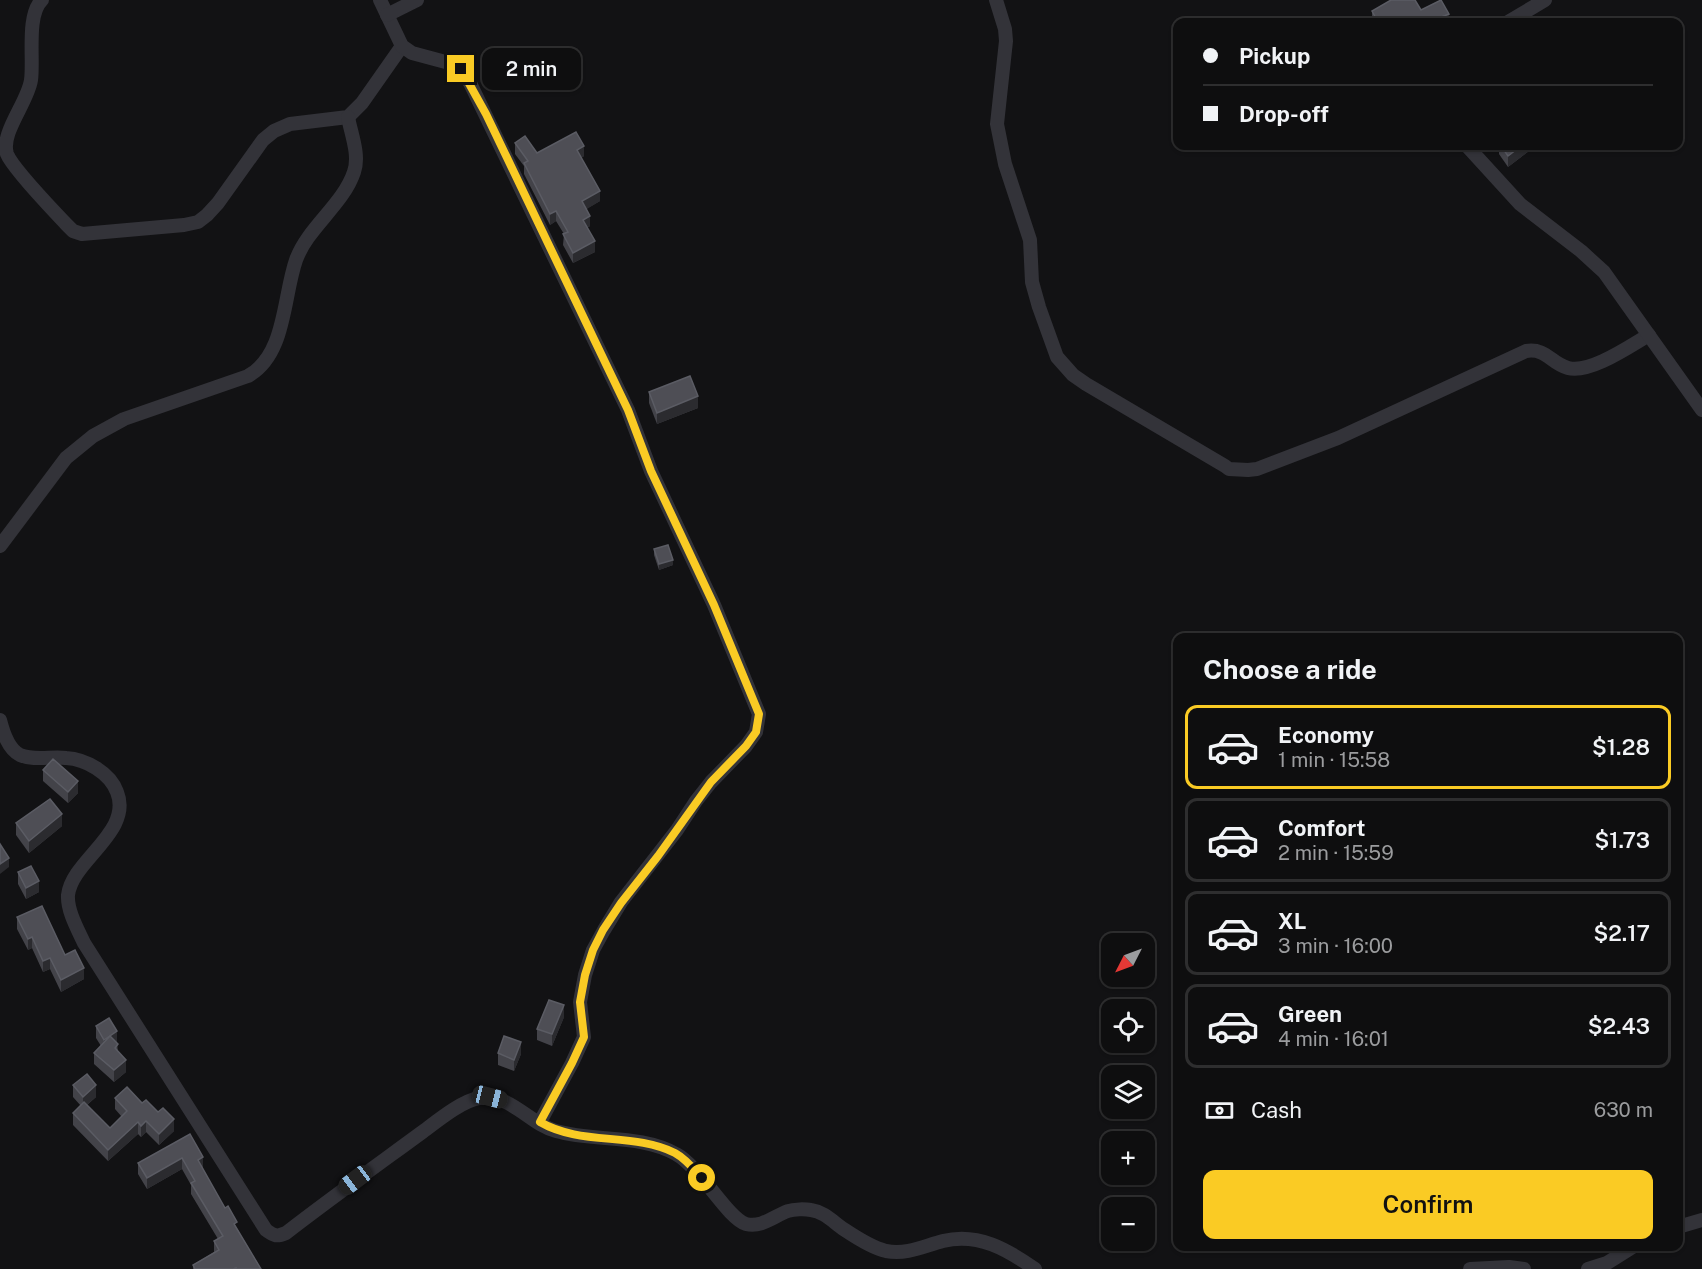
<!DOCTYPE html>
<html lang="en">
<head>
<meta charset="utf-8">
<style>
  :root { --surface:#0e0e0f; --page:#171718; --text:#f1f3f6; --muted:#9b9c9e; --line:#2e2e2f; --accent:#facb24 }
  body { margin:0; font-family:"Public Sans",sans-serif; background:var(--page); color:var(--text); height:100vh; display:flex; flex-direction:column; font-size:22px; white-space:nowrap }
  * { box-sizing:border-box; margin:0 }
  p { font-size:20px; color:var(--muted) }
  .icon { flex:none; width:33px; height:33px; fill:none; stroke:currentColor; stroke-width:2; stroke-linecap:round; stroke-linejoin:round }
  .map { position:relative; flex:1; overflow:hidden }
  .drawer { position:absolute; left:1173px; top:633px; width:510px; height:618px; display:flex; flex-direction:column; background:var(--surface); border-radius:12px; box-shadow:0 2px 4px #0004,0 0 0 2px var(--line) }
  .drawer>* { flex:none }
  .banner { position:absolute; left:1173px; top:18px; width:510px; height:132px; border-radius:12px; box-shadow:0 2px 4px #0004,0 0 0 2px var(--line); display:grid; align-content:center; height:132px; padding:0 30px; background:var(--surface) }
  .needle { width:39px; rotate:228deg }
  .controls { position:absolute; left:1101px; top:933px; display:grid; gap:12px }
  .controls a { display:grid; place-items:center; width:54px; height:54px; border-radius:12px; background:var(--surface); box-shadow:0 2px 4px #0004,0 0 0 2px var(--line); font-size:30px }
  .end { position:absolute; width:27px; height:27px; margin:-14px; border:8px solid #facb24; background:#111; box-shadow:0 0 0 3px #111 }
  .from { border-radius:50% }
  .bubble { position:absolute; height:42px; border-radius:12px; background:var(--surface); box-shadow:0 2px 4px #0004,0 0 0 2px var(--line); font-size:20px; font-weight:600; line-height:42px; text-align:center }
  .car { position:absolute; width:18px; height:36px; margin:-18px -9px; border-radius:8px; box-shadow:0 0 4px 2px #0007; background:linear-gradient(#222 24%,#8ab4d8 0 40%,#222 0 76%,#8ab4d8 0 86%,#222 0) }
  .banner b { display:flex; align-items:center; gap:21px; height:57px; font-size:22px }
  .banner b+b { border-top:2px solid var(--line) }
  .banner i { width:15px; height:15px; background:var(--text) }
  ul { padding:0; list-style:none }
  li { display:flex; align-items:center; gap:18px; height:84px; margin:0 12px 9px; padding:0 18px; border:3px solid var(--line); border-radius:12px }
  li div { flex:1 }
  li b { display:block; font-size:22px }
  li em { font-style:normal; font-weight:600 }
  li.active { border-color:var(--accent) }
  li>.icon { width:54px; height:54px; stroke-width:1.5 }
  h2 { padding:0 30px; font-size:27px; line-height:72px }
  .pay { display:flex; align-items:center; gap:15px; height:66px; padding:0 30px; font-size:22px }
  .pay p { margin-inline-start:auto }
  .cta { display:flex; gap:12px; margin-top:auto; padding:12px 30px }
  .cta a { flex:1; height:69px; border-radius:12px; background:var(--accent); color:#111; font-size:24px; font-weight:600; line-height:69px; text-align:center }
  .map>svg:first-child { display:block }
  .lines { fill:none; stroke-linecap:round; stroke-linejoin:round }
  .street { stroke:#333339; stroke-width:14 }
  .wall { fill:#434349 }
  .shaded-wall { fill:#2b2b2f }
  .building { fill:#4e4e55; stroke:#5b5c64; stroke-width:1.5 }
  .route { stroke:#facb24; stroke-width:8 }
</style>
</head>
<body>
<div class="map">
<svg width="1702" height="1269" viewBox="0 0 1702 1269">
  <rect width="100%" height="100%" fill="#121214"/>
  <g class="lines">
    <!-- street -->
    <g class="street">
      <path d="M 42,0 C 26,15 34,60 31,80 C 28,102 0,133 7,154 C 13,169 53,210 66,224 L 73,231 L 82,234 L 184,225 L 198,222 L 207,215 L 218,203 L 263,140 L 274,131 L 290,124 L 348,117 L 362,103 L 402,46"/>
      <path d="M 380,0 L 402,46 L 412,53 L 453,64 L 461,69 L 470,83 L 628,410 L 651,471 L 714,605 L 759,714 L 756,732 L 746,746 L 711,782 L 696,801 L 677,830 L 621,902 L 604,930 L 593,950 L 585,975 L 580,1002 L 584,1037 L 572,1063 L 540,1122"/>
      <path d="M 996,0 L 1005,29 L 1006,41 L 997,124 L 1005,164 L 1030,240 L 1032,282 L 1039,307 L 1057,357 L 1073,375 L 1086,384 L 1225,466 L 1229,469 L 1248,470 L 1257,469 L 1338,438 L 1526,351 C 1547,348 1550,363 1568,368 C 1590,374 1630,346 1649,335"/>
      <path d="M 387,15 L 417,0"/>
      <path d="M 1508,22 L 1545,0"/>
      <path d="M 1467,146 L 1520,204 L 1581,251 L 1604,272 L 1702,410"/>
      <path d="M 0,546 L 66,458 L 93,436 L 124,419 L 248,376 C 286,355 283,297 296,260 C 308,227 343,205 354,172 C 360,155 351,134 348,117"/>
      <path d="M 0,720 C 3,732 8,749 20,755 C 34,761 52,756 66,758 C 86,759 110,773 117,792 C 133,832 72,860 68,895 C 67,911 78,930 84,943 L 266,1230 C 274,1236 277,1237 286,1233 C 330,1199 376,1166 421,1133 C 436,1122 461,1101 479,1098 C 511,1093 529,1124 556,1131 C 595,1142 641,1134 676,1154 C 700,1167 728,1219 746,1224 C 762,1228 774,1216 788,1211 C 794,1209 805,1209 811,1210 C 825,1212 834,1223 845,1230 C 857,1238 873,1248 886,1251 C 907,1255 924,1246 943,1241 C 978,1232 1008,1250 1035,1269"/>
      <path d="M 1678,1227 L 1702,1220"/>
      <path d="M 1470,1269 L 1509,1267 L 1524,1269"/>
      <path d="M 1588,1269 L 1607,1263 L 1634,1246"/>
    </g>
  </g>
  <!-- wall -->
  <g class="wall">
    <path d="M 1421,10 L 1449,22 L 1372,22 L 1372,11 Z"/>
    <path d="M 515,143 L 537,153 L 584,156 L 581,158 L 600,201 L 586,209 L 590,226 L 587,228 L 595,252 L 573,263 L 563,245 L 564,234 L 556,221 L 550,225 L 524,174 L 524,166 L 515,154 Z"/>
    <path d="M 1499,146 L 1529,146 L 1529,151 L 1508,167 L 1499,154 Z"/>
    <path d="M 649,392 L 698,408 L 657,424 L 649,403 Z"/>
    <path d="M 654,549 L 673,565 L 659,570 L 654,555 Z"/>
    <path d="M 43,770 L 78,793 L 68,803 L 43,781 Z"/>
    <path d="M 16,823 L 62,826 L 29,853 L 16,835 Z"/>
    <path d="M 18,872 L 39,892 L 26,899 L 18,884 Z"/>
    <path d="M 17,917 L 65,955 L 84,979 L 61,992 L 50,969 L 43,972 L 32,948 L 28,950 L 17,929 Z"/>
    <path d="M 564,1017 L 552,1046 L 537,1040 L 537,1029 Z"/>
    <path d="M 96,1026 L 117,1043 L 118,1052 L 126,1072 L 114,1082 L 94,1064 L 94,1053 L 101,1046 L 96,1038 Z"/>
    <path d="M 498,1053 L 521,1054 L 514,1071 L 498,1065 Z"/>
    <path d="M 73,1085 L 96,1097 L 87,1105 L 110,1128 L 122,1117 L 115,1109 L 115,1098 L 142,1103 L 174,1131 L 159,1145 L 146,1132 L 141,1137 L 138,1134 L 108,1161 L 73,1125 L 73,1113 L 81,1106 L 73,1097 Z"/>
    <path d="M 190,1134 L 202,1168 L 225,1208 L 261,1269 L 193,1269 L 193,1265 L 214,1252 L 214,1241 L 218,1239 L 191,1194 L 191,1185 L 182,1169 L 147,1189 L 138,1174 L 138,1163 Z"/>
  </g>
  <!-- shaded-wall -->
  <g class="shaded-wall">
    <path d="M 1449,14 L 1449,22 L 1429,22 Z"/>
    <path d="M 584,146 L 584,156 L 577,161 L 577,150 Z"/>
    <path d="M 1521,146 L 1529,146 L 1529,151 L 1508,167 L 1508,156 Z"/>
    <path d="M 600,191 L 600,201 L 582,212 L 582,201 Z"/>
    <path d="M 556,211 L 556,221 L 550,225 L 550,214 Z"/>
    <path d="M 590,216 L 590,226 L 583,230 L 583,220 Z"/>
    <path d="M 595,241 L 595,252 L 573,263 L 573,253 Z"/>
    <path d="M 698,396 L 698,408 L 657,424 L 657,413 Z"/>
    <path d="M 673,560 L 673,565 L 659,570 L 659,564 Z"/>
    <path d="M 78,781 L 78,793 L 68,803 L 68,792 Z"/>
    <path d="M 62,814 L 62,826 L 29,853 L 29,841 Z"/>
    <path d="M 9,858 L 9,867 L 0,874 L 0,864 Z"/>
    <path d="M 39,881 L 39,892 L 26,899 L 26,888 Z"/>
    <path d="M 32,937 L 32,948 L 28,950 L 28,939 Z"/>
    <path d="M 50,958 L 50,969 L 43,972 L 43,961 Z"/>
    <path d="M 84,968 L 84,979 L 61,992 L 61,980 Z"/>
    <path d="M 564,1005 L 564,1017 L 552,1046 L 552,1034 Z"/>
    <path d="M 117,1031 L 117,1043 L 104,1051 L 104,1040 Z"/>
    <path d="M 521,1042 L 521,1054 L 514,1071 L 514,1060 Z"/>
    <path d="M 126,1060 L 126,1072 L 114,1082 L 114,1070 Z"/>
    <path d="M 96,1085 L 96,1097 L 83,1108 L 83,1097 Z"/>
    <path d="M 174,1119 L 174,1131 L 159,1145 L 159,1134 Z"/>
    <path d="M 146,1121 L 146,1132 L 141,1137 L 141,1126 Z"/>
    <path d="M 138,1122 L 138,1134 L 108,1161 L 108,1150 Z"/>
    <path d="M 203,1157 L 203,1168 L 198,1171 L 198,1160 Z"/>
    <path d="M 182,1158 L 182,1169 L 147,1189 L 147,1178 Z"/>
  </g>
  <!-- building -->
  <g class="building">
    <path d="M 1391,0 L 1415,0 L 1421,10 L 1441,0 L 1449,14 L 1429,22 L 1378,22 L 1372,11 Z"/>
    <path d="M 576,132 L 584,146 L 577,150 L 600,191 L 582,201 L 590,216 L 583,220 L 595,241 L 573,253 L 563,234 L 568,232 L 556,211 L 550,214 L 524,163 L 528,161 L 515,143 L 525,136 L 537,153 Z"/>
    <path d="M 1501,146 L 1521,146 L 1508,156 Z"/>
    <path d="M 690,376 L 698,396 L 657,413 L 649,392 Z"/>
    <path d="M 668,545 L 673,560 L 659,564 L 654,549 Z"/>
    <path d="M 53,759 L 78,781 L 68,792 L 43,770 Z"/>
    <path d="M 50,799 L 62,814 L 29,841 L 16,823 Z"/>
    <path d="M 0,844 L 9,858 L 0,864 Z"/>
    <path d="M 31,866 L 39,881 L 26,888 L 18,872 Z"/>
    <path d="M 42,906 L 65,955 L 75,950 L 84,968 L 61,980 L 50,958 L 43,961 L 32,937 L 28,939 L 17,917 Z"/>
    <path d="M 549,1000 L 564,1005 L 552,1034 L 537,1029 Z"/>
    <path d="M 109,1018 L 117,1031 L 104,1040 L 96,1026 Z"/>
    <path d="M 110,1036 L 118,1044 L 115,1048 L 126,1060 L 114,1070 L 94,1053 Z"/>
    <path d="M 504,1036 L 521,1042 L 514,1060 L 498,1053 Z"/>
    <path d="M 87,1074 L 96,1085 L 83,1097 L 73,1085 Z"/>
    <path d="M 127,1087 L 142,1103 L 146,1100 L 158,1112 L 163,1108 L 174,1119 L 159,1134 L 146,1121 L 141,1126 L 138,1122 L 108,1150 L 73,1113 L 84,1102 L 110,1128 L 127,1111 L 115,1098 Z"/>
    <path d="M 190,1134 L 203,1157 L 198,1160 L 225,1208 L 228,1206 L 237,1222 L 234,1224 L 261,1269 L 236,1269 L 236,1268 L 233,1269 L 195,1269 L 193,1265 L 219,1250 L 214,1241 L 223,1236 L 191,1183 L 195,1181 L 182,1158 L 147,1178 L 138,1163 Z"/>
  </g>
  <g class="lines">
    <!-- route -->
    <path class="route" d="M 461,69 L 486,114 L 628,410 L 651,471 L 714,605 L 759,714 L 756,732 L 746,746 L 711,782 L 658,856 L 621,903 L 603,930 L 593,950 L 585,975 L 580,1002 L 584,1037 L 572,1063 L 540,1122 C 581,1146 633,1132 675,1153 C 686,1159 694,1169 702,1178"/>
  </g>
</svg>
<div class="controls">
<a><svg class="needle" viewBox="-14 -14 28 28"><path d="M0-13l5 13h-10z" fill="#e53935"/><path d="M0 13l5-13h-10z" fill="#9b9c9e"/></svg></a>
<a><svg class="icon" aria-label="locate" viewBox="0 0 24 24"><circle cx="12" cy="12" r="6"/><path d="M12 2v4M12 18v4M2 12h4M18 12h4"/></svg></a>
<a><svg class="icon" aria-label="layers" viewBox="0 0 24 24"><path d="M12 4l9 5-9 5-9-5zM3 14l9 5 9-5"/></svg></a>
<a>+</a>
<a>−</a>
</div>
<i class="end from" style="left:702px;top:1178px"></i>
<i class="end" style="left:461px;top:69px"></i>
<div class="bubble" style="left:482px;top:48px;width:99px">2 min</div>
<i class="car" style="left:490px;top:1097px;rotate:104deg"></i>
<i class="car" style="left:355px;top:1180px;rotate:233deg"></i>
<div class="banner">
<b><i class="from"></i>Pickup</b>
<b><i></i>Drop-off</b>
</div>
<section class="drawer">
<h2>Choose a ride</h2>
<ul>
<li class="active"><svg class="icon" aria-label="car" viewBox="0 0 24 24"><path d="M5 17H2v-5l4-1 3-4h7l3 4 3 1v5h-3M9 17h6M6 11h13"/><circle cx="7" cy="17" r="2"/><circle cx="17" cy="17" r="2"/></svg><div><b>Economy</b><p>1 min · 15:58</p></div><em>$1.28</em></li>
<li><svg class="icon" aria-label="car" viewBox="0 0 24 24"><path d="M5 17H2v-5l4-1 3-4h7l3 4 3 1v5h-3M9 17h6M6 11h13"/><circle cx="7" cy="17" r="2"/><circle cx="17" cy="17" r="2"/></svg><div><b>Comfort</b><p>2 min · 15:59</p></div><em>$1.73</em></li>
<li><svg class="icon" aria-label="car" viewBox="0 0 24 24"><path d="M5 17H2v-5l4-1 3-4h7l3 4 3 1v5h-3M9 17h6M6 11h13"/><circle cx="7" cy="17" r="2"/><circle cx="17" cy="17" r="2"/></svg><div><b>XL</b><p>3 min · 16:00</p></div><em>$2.17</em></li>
<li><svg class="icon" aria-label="car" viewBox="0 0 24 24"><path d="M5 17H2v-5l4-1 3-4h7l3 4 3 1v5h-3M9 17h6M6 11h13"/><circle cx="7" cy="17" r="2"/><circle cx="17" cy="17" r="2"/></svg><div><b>Green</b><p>4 min · 16:01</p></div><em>$2.43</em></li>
</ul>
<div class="pay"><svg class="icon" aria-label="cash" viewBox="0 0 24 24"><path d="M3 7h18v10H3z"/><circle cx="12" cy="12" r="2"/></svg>Cash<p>630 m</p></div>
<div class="cta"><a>Confirm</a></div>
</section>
</div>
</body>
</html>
